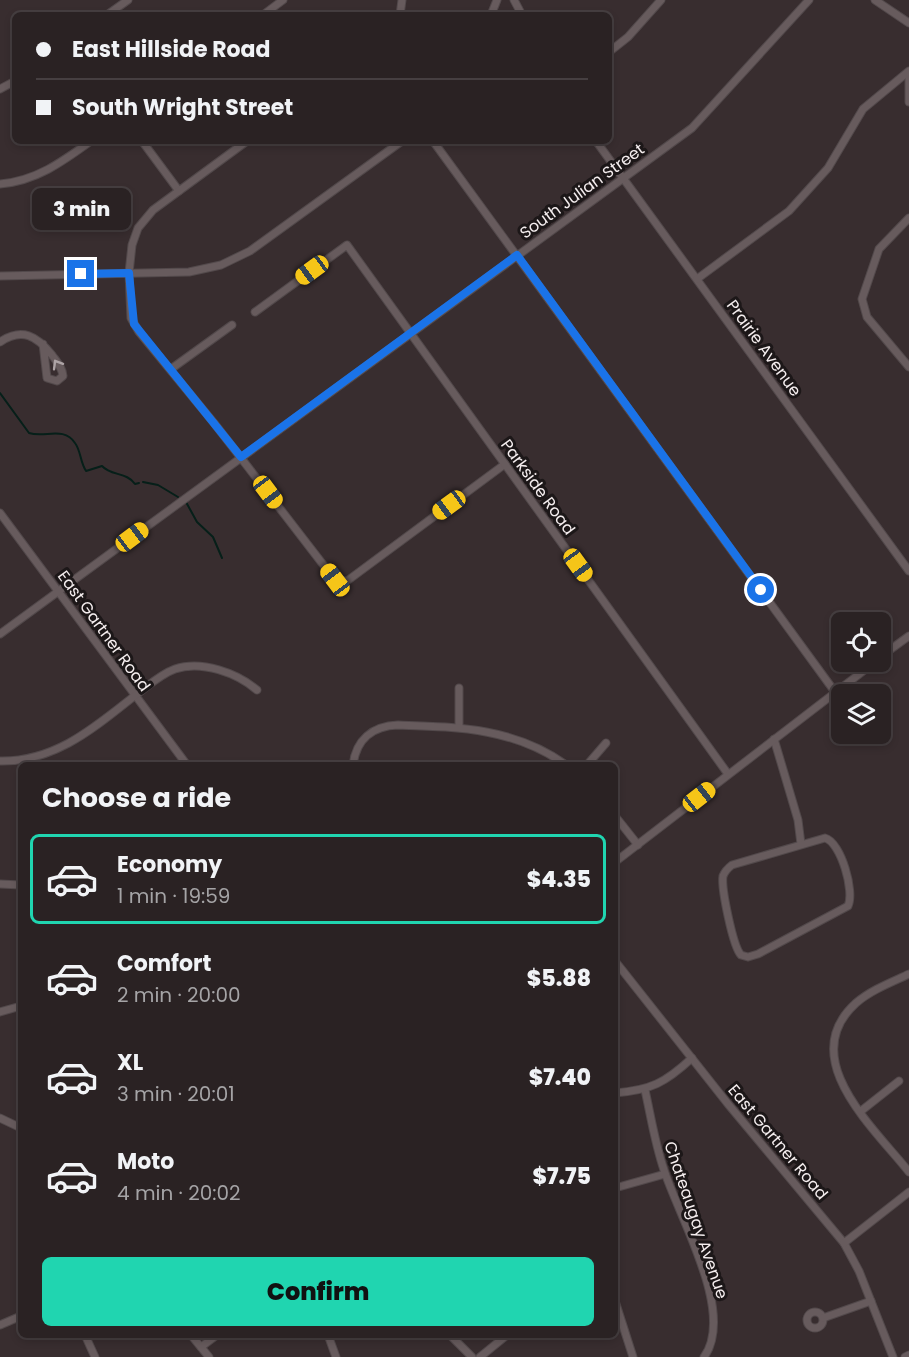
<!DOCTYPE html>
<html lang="en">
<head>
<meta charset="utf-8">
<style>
  :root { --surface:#2a2223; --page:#322a2b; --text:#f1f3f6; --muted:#a5a4a6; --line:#463f41; --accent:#20d5b0 }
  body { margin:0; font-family:Poppins,sans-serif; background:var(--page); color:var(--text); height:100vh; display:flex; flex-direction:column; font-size:22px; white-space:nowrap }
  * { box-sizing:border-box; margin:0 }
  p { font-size:20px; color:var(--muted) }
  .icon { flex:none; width:33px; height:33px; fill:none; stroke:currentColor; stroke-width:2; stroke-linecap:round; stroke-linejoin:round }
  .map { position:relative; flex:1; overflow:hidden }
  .details { position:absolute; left:18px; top:762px; width:600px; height:576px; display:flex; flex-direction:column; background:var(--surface); border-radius:9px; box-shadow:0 3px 9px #0003,0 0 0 2px var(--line) }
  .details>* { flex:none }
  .guide { position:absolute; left:12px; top:12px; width:600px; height:132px; border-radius:9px; box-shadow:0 3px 9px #0003,0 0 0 2px var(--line); display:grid; align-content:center; height:132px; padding:0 24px; background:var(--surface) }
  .fabs { position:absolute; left:831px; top:612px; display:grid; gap:12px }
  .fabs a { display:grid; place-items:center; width:60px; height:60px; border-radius:9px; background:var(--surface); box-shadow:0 3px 9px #0003,0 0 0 2px var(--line); font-size:30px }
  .end { position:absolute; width:27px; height:27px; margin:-14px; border:8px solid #1a73e8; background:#fff; box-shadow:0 0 0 3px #fff }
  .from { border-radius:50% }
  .bubble { position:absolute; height:42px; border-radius:9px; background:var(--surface); box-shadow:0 3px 9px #0003,0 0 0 2px var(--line); font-size:20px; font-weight:800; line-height:42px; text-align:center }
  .car { position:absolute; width:18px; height:36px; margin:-18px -9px; border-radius:8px; box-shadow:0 0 4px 2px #0007; background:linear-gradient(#f5c518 24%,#345 0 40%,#f5c518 0 76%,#345 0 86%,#f5c518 0) }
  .guide b { display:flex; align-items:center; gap:21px; height:57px; font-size:22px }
  .guide b+b { border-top:2px solid var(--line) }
  .guide i { width:15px; height:15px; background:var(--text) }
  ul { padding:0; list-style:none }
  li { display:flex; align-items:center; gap:18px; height:90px; margin:0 12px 9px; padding:0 12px; border:3px solid transparent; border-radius:9px }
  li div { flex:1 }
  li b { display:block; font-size:22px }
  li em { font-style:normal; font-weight:800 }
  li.selected { border-color:var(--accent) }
  li>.icon { width:54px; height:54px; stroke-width:1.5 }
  h2 { padding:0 24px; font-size:27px; line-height:72px }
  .action { display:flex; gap:12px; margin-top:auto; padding:12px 24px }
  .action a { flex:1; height:69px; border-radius:9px; background:var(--accent); color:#111; font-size:24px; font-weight:800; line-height:69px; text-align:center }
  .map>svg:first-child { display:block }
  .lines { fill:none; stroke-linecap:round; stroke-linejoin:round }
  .stream { stroke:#061f19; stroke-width:2 }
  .minor-casing { stroke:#52494b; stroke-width:9 }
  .minor { stroke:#675b5d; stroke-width:7 }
  .oneway { stroke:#aea4a6 }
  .route { stroke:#1a73e8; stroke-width:8 }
  .labels { text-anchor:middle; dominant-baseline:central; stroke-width:6; stroke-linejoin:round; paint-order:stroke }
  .street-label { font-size:16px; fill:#f5eeef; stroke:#1c1718 }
</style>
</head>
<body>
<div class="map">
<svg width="909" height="1357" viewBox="0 0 909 1357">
  <rect width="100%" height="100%" fill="#382d2f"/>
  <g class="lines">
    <!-- stream -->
    <g class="stream">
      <path d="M 0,393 L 29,433 C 45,438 64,426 75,443 C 81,451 80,462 86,471 L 102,466 C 111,476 127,472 135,484 L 139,483"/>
      <path d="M 143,482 L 158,485 L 178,497"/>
      <path d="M 186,502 L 197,522 L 213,537 L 222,558"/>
    </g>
    <defs>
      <g id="minor">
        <path d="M 514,0 L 522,15"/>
        <path d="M 875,0 L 909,23"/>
        <path d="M 107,15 L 128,0"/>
        <path d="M 263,15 L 283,0"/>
        <path d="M 400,15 L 402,0"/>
        <path d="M 491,15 L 497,0"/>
        <path d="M 609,52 L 628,37 L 661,0"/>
        <path d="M 909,75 L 909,102"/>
        <path d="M 0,89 L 15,81"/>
        <path d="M 142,141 L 179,191"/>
        <path d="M 247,141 L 153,210 L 138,228 L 132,245 L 129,273 L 131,318 L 139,332 L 214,423 L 335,580 L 347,581 L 505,464"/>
        <path d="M 433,141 L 835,692"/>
        <path d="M 596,141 L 909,571"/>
        <path d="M 0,184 C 36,181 62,162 91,141"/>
        <path d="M 909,218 L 879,249 L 862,299 L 867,317 L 909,367"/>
        <path d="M 0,276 L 189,272 L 221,265 L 250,251 L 402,141"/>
        <path d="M 697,279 L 789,211 L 828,168 L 863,109 L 909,71"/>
        <path d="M 255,312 L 347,245 L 728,774"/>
        <path d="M 0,342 C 22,327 37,336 52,355 C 57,362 62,367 63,376 L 57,381 L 47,378 L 43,344"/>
        <path d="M 171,369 L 232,325"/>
        <path d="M 0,513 L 187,765"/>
        <path d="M 0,634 L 692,128 L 809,0"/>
        <path d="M 880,657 L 909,636"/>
        <path d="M 459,727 L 459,688"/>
        <path d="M 774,739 L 798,820 L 801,844"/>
        <path d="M 0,761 C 56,762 95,727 137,694 C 149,685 161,674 175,669 C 202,660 237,673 257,690"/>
        <path d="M 353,765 C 356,740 372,726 398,725 C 458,727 515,728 566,765"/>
        <path d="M 587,765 L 606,743"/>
        <path d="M 615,816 L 638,845"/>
        <path d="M 825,838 C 841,842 855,892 848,906 L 758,954 L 748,957 L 741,955 C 733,947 721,888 723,876 C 725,871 728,868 732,865 Z"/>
        <path d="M 615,862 L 875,662"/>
        <path d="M 0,884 L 21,885"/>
        <path d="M 615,961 L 728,1104 L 844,1243 L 859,1271 L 893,1357"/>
        <path d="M 909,974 C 892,982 871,990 856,1003 C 795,1058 874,1128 909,1172"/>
        <path d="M 0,1012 L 21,1006"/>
        <path d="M 645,1090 C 651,1117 655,1144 664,1170 C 679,1217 736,1313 704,1357"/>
        <path d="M 615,1093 C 651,1090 665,1083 692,1058"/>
        <path d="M 861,1111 L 899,1081"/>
        <path d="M 0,1118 L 21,1128"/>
        <path d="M 615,1188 L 665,1174"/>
        <path d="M 844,1243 L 909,1192"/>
        <path d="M 615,1301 L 633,1357"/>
        <circle cx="815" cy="1320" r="8"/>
        <path d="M 823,1318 L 871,1301"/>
        <path d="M 0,1325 L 21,1316"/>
        <path d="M 85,1335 L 95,1357"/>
        <path d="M 191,1335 L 209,1357"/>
        <path d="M 328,1335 L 336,1357"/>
        <path d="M 450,1335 L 472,1357"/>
        <path d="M 201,1347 L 217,1335"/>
        <path d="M 480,1357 L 507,1335"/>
        <path d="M 905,1357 L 909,1355"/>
      </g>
    </defs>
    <!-- minor casing -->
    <use href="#minor" class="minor-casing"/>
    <!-- minor -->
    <use href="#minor" class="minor"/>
  </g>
  <!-- one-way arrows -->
  <defs><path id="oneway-chevron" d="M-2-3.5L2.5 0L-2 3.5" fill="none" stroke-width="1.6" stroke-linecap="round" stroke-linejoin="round" transform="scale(1.5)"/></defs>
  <use class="oneway" href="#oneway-chevron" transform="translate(57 364) rotate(-121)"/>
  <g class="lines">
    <!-- route -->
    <path class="route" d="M 81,274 L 129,273 L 134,324 L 241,457 L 517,255 L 761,590"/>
  </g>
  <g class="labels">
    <!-- street labels -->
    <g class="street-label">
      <text transform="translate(582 191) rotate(-36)">South Julian Street</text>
      <text transform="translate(764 348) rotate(54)">Prairie Avenue</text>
      <text transform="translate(538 487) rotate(54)">Parkside Road</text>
      <text transform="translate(104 631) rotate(54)">East Gartner Road</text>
      <text transform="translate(778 1142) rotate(50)">East Gartner Road</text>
      <text transform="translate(696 1220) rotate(71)">Chateaugay Avenue</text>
    </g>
  </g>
</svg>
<div class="fabs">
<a><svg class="icon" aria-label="locate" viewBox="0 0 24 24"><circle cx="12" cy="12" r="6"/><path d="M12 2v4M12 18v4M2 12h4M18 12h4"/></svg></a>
<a><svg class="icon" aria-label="layers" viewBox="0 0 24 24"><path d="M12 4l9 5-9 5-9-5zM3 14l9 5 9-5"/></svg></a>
</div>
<i class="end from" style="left:761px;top:590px"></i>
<i class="end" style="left:81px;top:274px"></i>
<div class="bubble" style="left:32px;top:188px;width:99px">3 min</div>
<i class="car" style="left:312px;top:270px;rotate:234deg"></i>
<i class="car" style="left:268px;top:492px;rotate:143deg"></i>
<i class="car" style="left:449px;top:505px;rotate:234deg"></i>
<i class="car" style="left:132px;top:537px;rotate:53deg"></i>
<i class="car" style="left:578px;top:565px;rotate:144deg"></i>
<i class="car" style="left:335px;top:580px;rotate:323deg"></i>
<i class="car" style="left:699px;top:797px;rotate:52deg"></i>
<div class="guide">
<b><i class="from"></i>East Hillside Road</b>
<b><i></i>South Wright Street</b>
</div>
<section class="details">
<h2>Choose a ride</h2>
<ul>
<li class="selected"><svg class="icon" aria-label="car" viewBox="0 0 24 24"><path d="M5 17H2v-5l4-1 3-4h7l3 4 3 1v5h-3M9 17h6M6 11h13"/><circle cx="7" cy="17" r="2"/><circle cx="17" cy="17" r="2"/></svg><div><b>Economy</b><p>1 min · 19:59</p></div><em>$4.35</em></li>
<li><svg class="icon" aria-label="car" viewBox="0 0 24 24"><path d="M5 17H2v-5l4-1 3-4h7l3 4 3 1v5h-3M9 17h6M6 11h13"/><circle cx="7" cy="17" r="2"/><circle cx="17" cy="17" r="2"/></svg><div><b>Comfort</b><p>2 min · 20:00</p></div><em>$5.88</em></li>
<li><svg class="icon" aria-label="car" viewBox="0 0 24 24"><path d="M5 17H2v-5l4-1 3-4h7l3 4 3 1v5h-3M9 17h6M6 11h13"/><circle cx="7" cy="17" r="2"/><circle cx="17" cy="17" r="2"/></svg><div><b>XL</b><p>3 min · 20:01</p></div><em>$7.40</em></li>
<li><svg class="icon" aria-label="car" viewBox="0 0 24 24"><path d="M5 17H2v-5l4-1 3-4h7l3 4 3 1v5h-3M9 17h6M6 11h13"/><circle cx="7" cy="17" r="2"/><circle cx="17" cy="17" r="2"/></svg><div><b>Moto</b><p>4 min · 20:02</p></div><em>$7.75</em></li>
</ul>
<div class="action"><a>Confirm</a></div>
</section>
</div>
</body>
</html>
